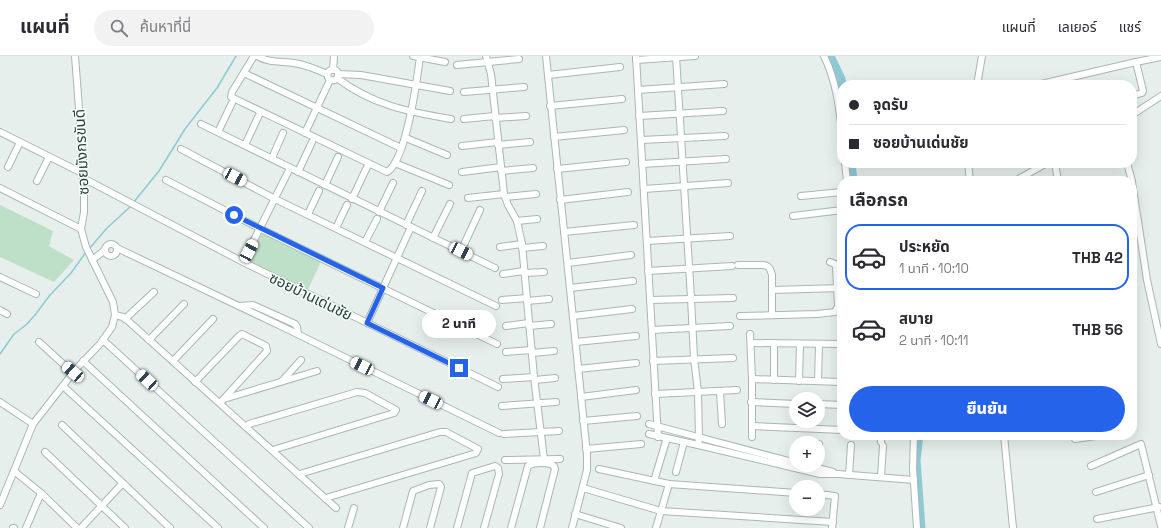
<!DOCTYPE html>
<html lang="th">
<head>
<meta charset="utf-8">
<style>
  :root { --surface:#fff; --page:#f2f2f3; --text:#2b2b33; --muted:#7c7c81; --line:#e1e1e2; --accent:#2563eb }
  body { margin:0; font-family:"Space Grotesk","Noto Sans Thai",sans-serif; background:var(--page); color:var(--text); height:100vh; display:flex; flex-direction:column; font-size:15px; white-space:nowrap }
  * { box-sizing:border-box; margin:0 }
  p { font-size:13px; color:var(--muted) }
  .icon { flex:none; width:22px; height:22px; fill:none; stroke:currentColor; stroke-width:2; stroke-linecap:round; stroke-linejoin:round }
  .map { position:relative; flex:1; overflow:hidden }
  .side { position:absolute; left:837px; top:120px; width:300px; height:264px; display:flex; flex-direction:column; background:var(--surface); border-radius:16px; box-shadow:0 4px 16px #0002 }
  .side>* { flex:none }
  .top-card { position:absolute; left:837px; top:24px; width:300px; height:88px; border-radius:16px; box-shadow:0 4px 16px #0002; display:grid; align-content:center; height:88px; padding:0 12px; background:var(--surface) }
  .buttons { position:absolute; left:789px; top:336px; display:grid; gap:8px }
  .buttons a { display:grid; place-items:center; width:36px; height:36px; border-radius:50%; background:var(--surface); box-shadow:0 4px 16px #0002; font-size:20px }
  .end { position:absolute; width:18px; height:18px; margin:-9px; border:5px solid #2563eb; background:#fff; box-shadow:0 0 0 2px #fff }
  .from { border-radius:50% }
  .bubble { position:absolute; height:28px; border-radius:14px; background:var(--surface); box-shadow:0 4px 16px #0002; font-size:13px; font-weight:800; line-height:28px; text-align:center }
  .car { position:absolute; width:12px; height:24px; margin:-12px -6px; border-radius:5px; box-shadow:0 0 3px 1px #0007; background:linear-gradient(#fff 24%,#345 0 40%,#fff 0 76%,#345 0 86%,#fff 0) }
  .top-card b { display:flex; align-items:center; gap:14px; height:38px; font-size:15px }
  .top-card b+b { border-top:1px solid var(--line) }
  .top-card i { width:10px; height:10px; background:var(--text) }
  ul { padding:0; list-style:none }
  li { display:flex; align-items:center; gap:12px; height:66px; margin:0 8px 6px; padding:0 4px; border:2px solid transparent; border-radius:16px }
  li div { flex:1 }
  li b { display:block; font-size:15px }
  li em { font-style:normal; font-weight:800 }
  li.on { border-color:var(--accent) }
  li>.icon { width:36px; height:36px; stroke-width:1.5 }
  h2 { padding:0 12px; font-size:18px; line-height:48px }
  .primary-button { display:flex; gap:8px; margin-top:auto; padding:8px 12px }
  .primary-button a { flex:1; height:46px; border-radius:24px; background:var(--accent); color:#fff; font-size:16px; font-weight:800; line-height:46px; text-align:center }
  header { display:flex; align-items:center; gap:24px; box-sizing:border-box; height:56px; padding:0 20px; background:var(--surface); border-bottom:1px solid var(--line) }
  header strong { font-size:19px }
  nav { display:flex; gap:22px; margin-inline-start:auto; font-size:14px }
  .search { width:280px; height:36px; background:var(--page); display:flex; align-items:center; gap:10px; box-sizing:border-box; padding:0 14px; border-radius:22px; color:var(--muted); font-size:15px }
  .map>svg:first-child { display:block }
  .green { fill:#bfe0c8 }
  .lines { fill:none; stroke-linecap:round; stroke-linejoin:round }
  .stream { stroke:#8ec9d4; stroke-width:1.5 }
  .river { stroke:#8ec9d4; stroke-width:9 }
  .minor-casing { stroke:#a8b8b2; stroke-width:8 }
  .minor { stroke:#fff; stroke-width:6 }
  .route { stroke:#2563eb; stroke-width:5 }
  .labels { text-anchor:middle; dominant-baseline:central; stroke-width:3; stroke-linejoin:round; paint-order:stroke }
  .street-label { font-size:15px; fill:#24423a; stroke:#f7fbf9 }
</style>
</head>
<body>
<header>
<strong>แผนที่</strong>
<div class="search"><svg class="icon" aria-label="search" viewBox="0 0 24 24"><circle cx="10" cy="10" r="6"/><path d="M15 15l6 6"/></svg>ค้นหาที่นี่</div>
<nav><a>แผนที่</a><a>เลเยอร์</a><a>แชร์</a></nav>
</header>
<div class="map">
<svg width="1161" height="472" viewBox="0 0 1161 472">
  <rect width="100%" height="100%" fill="#e6efeb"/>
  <!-- green -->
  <g class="green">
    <path d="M 0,149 L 53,175 L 49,190 L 74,204 L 54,226 L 0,201 Z"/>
    <path d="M 262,177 L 321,206 L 307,235 L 248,206 Z"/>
  </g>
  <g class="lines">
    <!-- stream -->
    <g class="stream">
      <path d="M 133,147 L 159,115 L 185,73 L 217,32 L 236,0"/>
      <path d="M 89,193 L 107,172 L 131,150"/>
      <path d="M 0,298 L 14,278 L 26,269 L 35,259 L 50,239 L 71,217 L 86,196"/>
    </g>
    <!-- river -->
    <g class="river">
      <path d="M 830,0 L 841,23 L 842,29"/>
      <path d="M 851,107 L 853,125"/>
      <path d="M 919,379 L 916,404 L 921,472"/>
    </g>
    <defs>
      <g id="minor">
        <path d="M 254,0 L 232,36 L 231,41 L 387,116 C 406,105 417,24 420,1"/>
        <path d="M 257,0 C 269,7 281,5 294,7 C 306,9 316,13 327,18"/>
        <path d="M 413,0 L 445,6"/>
        <path d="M 486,0 L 491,18 L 504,138 L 508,149 L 517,165 L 522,188 L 534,321 L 544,403"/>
        <path d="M 546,0 L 587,398 L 587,414 L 572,472"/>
        <path d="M 636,0 L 658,381"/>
        <path d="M 676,0 L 691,242 L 694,302 L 698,336 L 699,382 L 698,389"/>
        <path d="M 824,0 C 836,25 839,49 842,76"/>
        <path d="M 636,4 L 695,0"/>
        <path d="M 457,9 L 519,3"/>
        <circle cx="333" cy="19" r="5.5"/>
        <path d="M 333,14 L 334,0"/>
        <path d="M 244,17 L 401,92"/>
        <path d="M 338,18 L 361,19 L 450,35"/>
        <path d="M 548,19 L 620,11"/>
        <path d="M 337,22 C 372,49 409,56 451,63"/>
        <path d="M 977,29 L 982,0"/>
        <path d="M 1037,29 L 1136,6"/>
        <path d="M 638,34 L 724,28"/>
        <path d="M 464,36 L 524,31"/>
        <path d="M 1132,40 L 1142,37 L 1143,35 L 1136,6 L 1161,1"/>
        <path d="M 550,50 L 622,43"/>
        <path d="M 1132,59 L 1161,40"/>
        <path d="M 639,60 L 723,55"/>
        <path d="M 495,62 L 526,60"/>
        <path d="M 464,63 L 495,60"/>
        <path d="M 201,68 L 495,212"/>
        <path d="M 0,76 L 84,118"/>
        <path d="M 218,76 L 232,47"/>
        <path d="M 305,77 L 330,24"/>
        <path d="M 554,81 L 624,74"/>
        <path d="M 406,82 L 447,99"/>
        <path d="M 641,84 L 725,80"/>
        <path d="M 245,89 L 259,59"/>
        <path d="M 498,89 L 530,86"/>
        <path d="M 462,90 L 498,86"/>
        <path d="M 181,93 L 275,143 L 496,250"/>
        <path d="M 272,102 L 283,77"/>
        <path d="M 395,107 L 449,129"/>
        <path d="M 845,107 L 847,125"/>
        <path d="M 968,107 L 970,125"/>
        <path d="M 1055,107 L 1058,125"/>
        <path d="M 1127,107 L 1132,125"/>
        <path d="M 642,108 L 726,103"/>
        <path d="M 8,111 L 20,86"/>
        <path d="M 557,113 L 626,106"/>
        <path d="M 501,115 L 533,112"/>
        <path d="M 298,116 L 312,86"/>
        <path d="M 462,116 L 501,111"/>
        <path d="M 83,122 L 243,206 L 498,331"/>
        <path d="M 166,124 L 261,173 L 497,288"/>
        <path d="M 37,125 L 49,101"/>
        <path d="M 1015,125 L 1047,107"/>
        <path d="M 1132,126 L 1147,224 L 1161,288"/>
        <path d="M 325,129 L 338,101"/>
        <path d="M 0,132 L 81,173"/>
        <path d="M 644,133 L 728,127"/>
        <path d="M 801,140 L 842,136"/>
        <path d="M 505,141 L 536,138"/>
        <path d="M 468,142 L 504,138"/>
        <path d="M 352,143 L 367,111"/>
        <path d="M 560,144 L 628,136"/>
        <path d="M 379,156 L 393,127"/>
        <path d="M 308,158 L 319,135"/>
        <path d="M 793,160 L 842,154"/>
        <path d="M 517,165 L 537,163"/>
        <path d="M 406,169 L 422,135"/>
        <path d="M 336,172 L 347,149"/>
        <path d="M 564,176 L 634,169"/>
        <path d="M 433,182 L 450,148"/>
        <path d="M 647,185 L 730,180"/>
        <path d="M 365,186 L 377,163"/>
        <circle cx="111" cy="194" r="6"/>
        <path d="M 500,191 L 522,188"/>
        <path d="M 117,192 L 287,273 L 499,377"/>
        <path d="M 522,192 L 543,190"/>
        <path d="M 461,195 L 480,154"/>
        <path d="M 92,204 L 105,194"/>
        <path d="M 243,206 L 290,112"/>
        <path d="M 568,207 L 631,199"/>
        <path d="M 738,209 L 763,209 C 770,210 770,213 772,219 L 772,258"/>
        <path d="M 648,215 L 732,210"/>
        <path d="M 524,217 L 544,216"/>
        <path d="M 503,218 L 524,215"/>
        <path d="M 0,221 L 36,238"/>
        <path d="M 570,232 L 633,225"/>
        <path d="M 772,234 L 842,232"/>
        <path d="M 502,244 L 527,242"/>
        <path d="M 650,244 L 733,242"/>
        <path d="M 527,245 L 549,243"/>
        <path d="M 239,250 L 253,249 L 295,268 L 297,271 L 298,278"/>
        <path d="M 0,254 L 7,258"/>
        <path d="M 115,259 L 123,261 L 127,264 L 336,452"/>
        <path d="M 573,260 L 632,253"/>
        <path d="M 740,260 L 817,258 L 835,256 L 838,250 L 836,211 L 835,208 L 830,206"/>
        <path d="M 125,263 L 154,236"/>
        <path d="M 367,267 L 411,171"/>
        <path d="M 506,270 L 529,267"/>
        <path d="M 529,270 L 551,268"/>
        <path d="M 652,274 L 730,270"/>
        <path d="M 750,278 L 752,323"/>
        <path d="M 103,284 L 309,472"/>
        <path d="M 149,284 L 184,248"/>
        <path d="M 39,286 L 73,317"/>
        <path d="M 576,286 L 636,280"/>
        <path d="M 751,287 L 842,288"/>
        <path d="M 506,296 L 532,294"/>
        <path d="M 532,297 L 554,295"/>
        <path d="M 83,305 L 264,472"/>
        <path d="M 173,305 L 213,263"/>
        <path d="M 653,305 L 733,302"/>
        <path d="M 578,313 L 636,307"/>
        <path d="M 503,323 L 534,321"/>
        <path d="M 535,324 L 555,322"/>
        <path d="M 774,324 L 774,287"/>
        <path d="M 282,325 L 301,304"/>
        <path d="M 799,325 L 800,288"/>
        <path d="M 818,325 L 819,288"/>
        <path d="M 195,326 L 239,280 L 242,278 L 266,290 L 267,295 L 220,347"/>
        <path d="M 63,330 L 218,472"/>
        <path d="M 720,336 L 722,368"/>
        <path d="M 655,338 L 737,334"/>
        <path d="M 581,341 L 636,334"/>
        <path d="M 224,343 L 317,315"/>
        <path d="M 0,346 L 33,368"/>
        <path d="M 751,346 L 796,348"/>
        <path d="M 818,348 L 842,349"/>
        <path d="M 502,350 L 556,346"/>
        <path d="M 583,365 L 637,360"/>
        <path d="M 649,368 L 796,407"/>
        <path d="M 62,369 L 170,472"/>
        <path d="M 752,370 L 842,374"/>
        <path d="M 246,371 L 249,368 L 357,336 L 365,337 L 396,354 L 394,357 L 276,393 L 273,395"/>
        <path d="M 504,378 L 559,375"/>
        <path d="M 649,378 L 698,389 L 820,418 L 838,418 L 914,424"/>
        <path d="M 914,379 L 913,412 L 917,472"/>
        <path d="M 1004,379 L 1013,472"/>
        <path d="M 752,381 L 752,323 L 842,326"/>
        <path d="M 1075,383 L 1103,379"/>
        <path d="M 881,386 L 881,379"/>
        <path d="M 586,393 L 641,388"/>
        <path d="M 45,396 L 125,472"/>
        <path d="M 818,397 L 819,388"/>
        <path d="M 505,404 L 560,403"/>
        <path d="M 805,409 L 833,416"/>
        <path d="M 1091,410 L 1141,388 L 1161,470"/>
        <path d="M 599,413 L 669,428 L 796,437"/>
        <path d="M 14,415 L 41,437 L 77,472"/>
        <path d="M 676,416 L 684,386"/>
        <path d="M 299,419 L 303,417 L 440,376 L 446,376 L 478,393 L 476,397 L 473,398 L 329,441 L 326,443"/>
        <path d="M 849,419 L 851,389"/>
        <path d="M 881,421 L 883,390"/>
        <path d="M 654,425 L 667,382"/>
        <path d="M 583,432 L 661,455 L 833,466"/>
        <path d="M 1096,436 L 1149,419"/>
        <path d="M 818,438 L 835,440 L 832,472"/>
        <path d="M 0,449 L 33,368 L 76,313 L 100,288 L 112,271 L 115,259 L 113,246 L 86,191 L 81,173 L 84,156 L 84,118 L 75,0"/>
        <path d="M 575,458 L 621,472"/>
        <path d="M 1097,463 L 1159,451"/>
        <path d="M 13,472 L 14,472"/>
        <path d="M 26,472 L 41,437"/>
        <path d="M 81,472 L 122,428"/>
        <path d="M 348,472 L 354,452"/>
        <path d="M 403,472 L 413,435 L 429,429 L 439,428 L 441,431 L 430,472"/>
        <path d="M 457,472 L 472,417 L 495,410 L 498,412 L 499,418 L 484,472"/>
        <path d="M 511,472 L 528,410 C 534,406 549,406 554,410 L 555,413 L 540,472"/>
        <path d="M 656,472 L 669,428"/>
      </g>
    </defs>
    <!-- minor casing -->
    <use href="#minor" class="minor-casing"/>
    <!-- minor -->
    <use href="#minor" class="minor"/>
  </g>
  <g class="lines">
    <!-- route -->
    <path class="route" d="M 234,159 L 383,232 L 367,267 L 459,312"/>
  </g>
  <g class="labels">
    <!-- street labels -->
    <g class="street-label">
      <text transform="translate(81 96) rotate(-93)">ซอยมังกรขันดี</text>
      <text transform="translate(311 240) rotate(26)">ซอยบ้านเด่นชัย</text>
    </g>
  </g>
</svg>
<div class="buttons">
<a><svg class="icon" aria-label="layers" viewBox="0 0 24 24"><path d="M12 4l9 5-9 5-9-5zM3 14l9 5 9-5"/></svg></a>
<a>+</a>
<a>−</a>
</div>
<i class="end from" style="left:234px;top:159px"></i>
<i class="end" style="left:459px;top:312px"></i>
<div class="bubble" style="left:422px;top:254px;width:74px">2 นาที</div>
<i class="car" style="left:235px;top:121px;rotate:118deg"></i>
<i class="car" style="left:249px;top:195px;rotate:28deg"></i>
<i class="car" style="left:461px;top:195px;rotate:117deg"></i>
<i class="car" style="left:362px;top:310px;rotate:296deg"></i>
<i class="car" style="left:73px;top:316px;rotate:311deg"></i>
<i class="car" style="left:147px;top:324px;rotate:313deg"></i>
<i class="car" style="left:431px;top:344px;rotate:296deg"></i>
<div class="top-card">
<b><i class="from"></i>จุดรับ</b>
<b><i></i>ซอยบ้านเด่นชัย</b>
</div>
<section class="side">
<h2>เลือกรถ</h2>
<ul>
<li class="on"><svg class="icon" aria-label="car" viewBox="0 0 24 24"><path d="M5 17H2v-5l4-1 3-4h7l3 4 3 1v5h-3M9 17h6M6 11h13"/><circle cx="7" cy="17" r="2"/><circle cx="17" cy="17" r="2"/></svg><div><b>ประหยัด</b><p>1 นาที · 10:10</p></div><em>THB 42</em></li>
<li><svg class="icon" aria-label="car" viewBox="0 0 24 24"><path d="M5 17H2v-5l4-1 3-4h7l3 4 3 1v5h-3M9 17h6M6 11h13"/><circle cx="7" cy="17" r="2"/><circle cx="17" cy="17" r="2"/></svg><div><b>สบาย</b><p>2 นาที · 10:11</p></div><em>THB 56</em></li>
</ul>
<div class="primary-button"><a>ยืนยัน</a></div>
</section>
</div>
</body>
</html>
